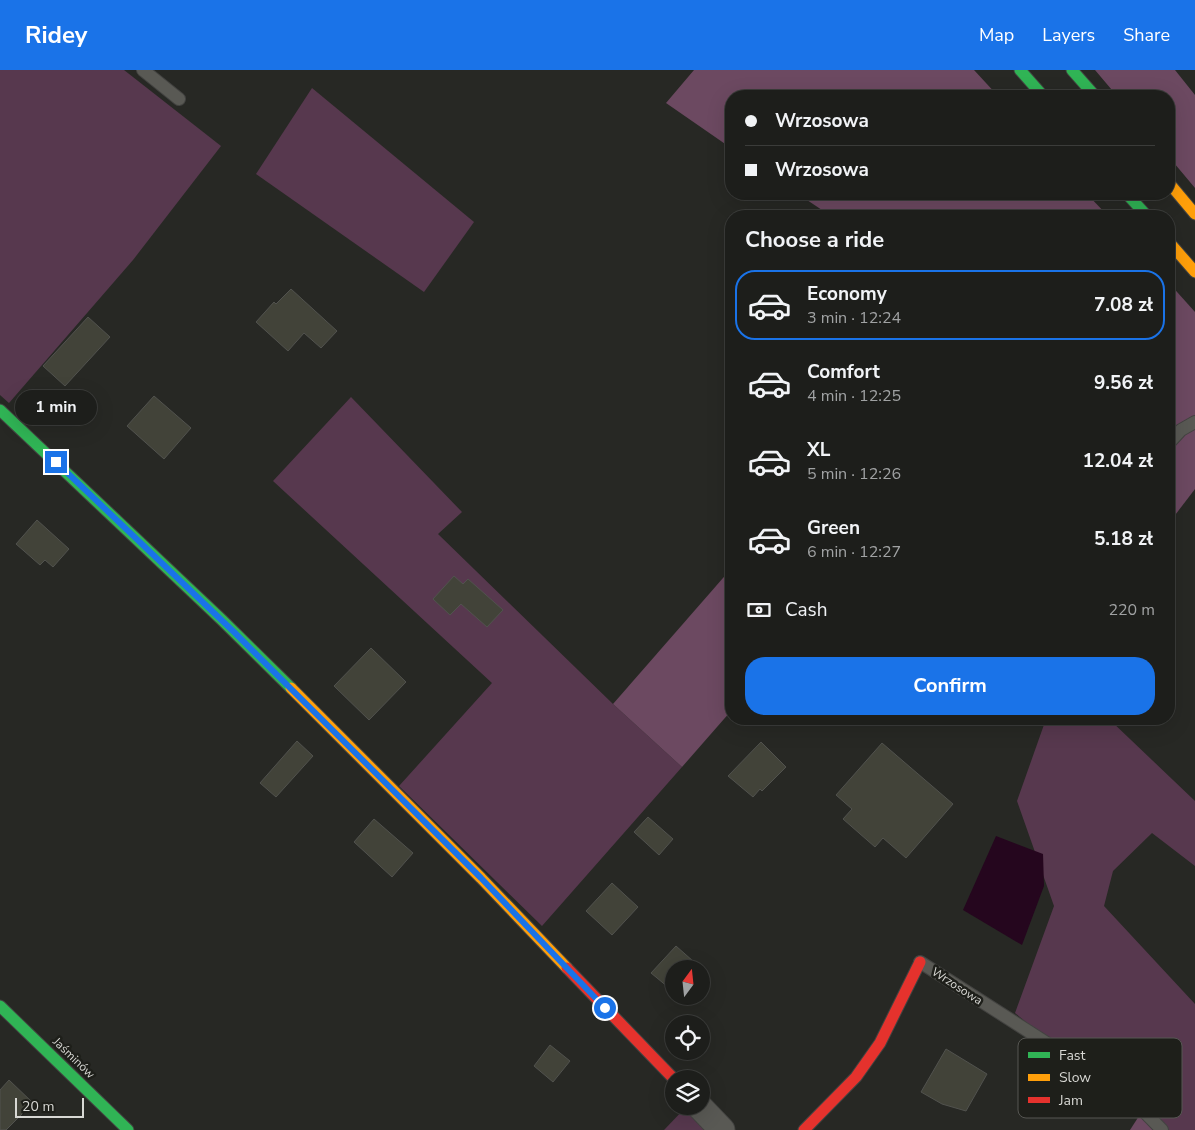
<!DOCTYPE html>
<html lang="en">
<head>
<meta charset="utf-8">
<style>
  :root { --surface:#1d1e1b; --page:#252724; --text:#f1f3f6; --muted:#a0a2a3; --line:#3b3c3a; --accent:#1a73e8 }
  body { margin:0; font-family:"Nunito Sans",sans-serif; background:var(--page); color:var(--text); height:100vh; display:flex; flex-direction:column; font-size:19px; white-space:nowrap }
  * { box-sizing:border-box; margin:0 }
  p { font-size:16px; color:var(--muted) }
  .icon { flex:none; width:28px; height:28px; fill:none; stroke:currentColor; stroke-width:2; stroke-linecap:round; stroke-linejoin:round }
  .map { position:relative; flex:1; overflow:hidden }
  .panel { position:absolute; left:725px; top:140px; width:450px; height:515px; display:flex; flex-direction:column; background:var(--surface); border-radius:20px; box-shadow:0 5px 20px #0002,0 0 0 1px var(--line) }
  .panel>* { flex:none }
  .top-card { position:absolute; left:725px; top:20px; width:450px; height:110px; border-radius:20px; box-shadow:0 5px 20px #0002,0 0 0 1px var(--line); display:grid; align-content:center; height:110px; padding:0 20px; background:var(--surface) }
  .needle { width:32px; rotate:15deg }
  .fabs { position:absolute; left:665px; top:890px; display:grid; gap:10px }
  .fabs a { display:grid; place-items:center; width:45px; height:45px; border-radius:50%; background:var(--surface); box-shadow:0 5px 20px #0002,0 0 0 1px var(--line); font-size:25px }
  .scale { position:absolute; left:15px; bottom:12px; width:69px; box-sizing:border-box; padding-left:5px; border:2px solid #d8d8d4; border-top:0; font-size:14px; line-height:18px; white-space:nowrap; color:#d8d8d4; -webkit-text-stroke:4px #1e1f1a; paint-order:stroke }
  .end { position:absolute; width:22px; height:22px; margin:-11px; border:6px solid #1a73e8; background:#fff; box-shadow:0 0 0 2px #fff }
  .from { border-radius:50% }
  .bubble { position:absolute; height:35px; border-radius:18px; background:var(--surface); box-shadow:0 5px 20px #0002,0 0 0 1px var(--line); font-size:16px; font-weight:700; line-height:35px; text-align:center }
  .top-card b { display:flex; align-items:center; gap:18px; height:48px; font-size:19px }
  .top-card b+b { border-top:1px solid var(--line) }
  .top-card i { width:12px; height:12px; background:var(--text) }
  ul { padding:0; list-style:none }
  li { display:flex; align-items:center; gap:15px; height:70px; margin:0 10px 8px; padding:0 10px; border:2px solid transparent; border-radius:20px }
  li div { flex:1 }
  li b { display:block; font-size:19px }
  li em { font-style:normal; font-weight:700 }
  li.on { border-color:var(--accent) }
  li>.icon { width:45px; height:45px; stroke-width:1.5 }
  h2 { padding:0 20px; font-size:22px; line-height:60px }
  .pay { display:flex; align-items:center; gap:12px; height:55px; padding:0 20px; font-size:19px }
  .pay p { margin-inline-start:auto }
  .action { display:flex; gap:10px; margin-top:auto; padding:10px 20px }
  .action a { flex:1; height:58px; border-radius:20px; background:var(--accent); color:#fff; font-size:20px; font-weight:700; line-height:58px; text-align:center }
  header { display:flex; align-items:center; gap:30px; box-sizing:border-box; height:70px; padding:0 25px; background:var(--accent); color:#fff }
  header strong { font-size:24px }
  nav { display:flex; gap:28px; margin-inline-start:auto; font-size:18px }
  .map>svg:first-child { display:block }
  .green { fill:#57384e }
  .forest { fill:#6c4961 }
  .water { fill:#25061e }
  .building { fill:#424339; stroke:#51524e }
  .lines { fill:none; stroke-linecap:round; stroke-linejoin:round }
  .lane-casing { stroke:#434341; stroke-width:14 }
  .street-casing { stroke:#434341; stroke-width:27 }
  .fast-casing { stroke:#434341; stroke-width:13 }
  .slow-casing { stroke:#434341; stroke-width:13 }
  .jam-casing { stroke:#434341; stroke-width:13 }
  .lane { stroke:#595954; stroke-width:12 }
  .street { stroke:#595954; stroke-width:25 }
  .fast { stroke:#30b455; stroke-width:11 }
  .slow { stroke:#ff9f0a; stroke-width:11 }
  .jam { stroke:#e5322d; stroke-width:11 }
  .route { stroke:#1a73e8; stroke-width:6 }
  .labels { text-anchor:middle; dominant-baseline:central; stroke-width:5; stroke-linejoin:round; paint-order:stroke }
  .street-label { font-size:12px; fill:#d8d8d4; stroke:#1e1f1a }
  .key { fill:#1e1f1a; stroke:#565652; stroke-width:1 }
  .key-label { font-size:14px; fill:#d8d8d4 }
</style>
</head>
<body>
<header>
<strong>Ridey</strong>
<nav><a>Map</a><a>Layers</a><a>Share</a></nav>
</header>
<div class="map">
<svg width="1195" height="1060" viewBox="0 0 1195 1060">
  <rect width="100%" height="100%" fill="#272824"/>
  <!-- green -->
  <g class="green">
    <path d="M 0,0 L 124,0 L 221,76 L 133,190 L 9,333 L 0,325 Z"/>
    <path d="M 312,18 L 474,152 L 424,222 L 256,104 Z"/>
    <path d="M 351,327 L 462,442 L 438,464 L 613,634 L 682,697 L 542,856 L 399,716 L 492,613 L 273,411 Z"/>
    <path d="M 1046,649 L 1109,649 L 1195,731 L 1195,796 L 1152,763 L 1113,801 L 1104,836 L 1195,934 L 1195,1060 L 1156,1060 L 1015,943 L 1054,836 L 1017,731 Z"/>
    <path d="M 687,1036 L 722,1060 L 664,1060 Z"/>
  </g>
  <!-- forest -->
  <g class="forest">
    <path d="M 694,0 L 974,0 L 998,26 L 731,26 L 731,78 L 666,33 Z"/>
    <path d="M 1095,0 L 1175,0 L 1195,25 L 1195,118 L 1169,87 L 1169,26 L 1117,26 Z"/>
    <path d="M 798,124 L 1087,124 L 1108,146 L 831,146 Z"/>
    <path d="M 1169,213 L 1195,242 L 1195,419 L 1169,453 Z"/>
    <path d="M 730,500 L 731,641 L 682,697 L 613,634 Z"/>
    <path d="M 1139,1046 L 1156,1060 L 1130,1060 Z"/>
  </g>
  <!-- water -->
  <path class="water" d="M 996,766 L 1043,784 L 1044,816 L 1022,875 L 963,840 Z"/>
  <!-- building -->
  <g class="building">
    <path d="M 291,219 L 337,261 L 321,278 L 304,263 L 288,281 L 256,252 L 274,232 L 276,234 Z"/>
    <path d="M 88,247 L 110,267 L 65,316 L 43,296 Z"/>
    <path d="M 154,326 L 191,358 L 164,389 L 127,356 Z"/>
    <path d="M 37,450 L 69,479 L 53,497 L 45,490 L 40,495 L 16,474 Z"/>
    <path d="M 454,506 L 463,514 L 468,509 L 503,540 L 487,557 L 461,534 L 450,545 L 433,529 Z"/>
    <path d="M 371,578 L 406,612 L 369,650 L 334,616 Z"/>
    <path d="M 297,671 L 313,686 L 276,727 L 260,713 Z"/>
    <path d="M 761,672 L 786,697 L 762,721 L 760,719 L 753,727 L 728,706 Z"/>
    <path d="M 882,673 L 953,734 L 906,788 L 883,768 L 875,777 L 843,749 L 852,739 L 836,725 Z"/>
    <path d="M 648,747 L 673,769 L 659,785 L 634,762 Z"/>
    <path d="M 374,749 L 413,783 L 392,807 L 354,772 Z"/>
    <path d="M 612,813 L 638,837 L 612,865 L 586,841 Z"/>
    <path d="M 676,876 L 702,899 L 674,899 L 674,922 L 651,903 Z"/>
    <path d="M 550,975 L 570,991 L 553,1012 L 534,996 Z"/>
    <path d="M 946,979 L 987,1004 L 966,1041 L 942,1034 L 921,1022 Z"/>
    <path d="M 9,1010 L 33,1033 L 6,1060 L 0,1060 L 0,1020 Z"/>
  </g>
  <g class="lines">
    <defs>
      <g id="lane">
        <path d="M 143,0 L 179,29"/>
        <path d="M 1169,373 L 1181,360 L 1195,352"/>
        <path d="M 920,892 L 1128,1025 L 1162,1060"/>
      </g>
      <path id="street" d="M 699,1036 L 722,1060"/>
      <g id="fast">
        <path d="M 1020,0 L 1043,26"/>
        <path d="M 1072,0 L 1095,26"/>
        <path d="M 1127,124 L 1147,146"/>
        <path d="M 0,340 L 222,550 L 291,618"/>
        <path d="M 0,936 L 128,1060"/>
      </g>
      <g id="slow">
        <path d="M 1169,113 L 1195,144"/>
        <path d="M 1169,172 L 1195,202"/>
        <path d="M 291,618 L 481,808 L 567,898"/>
      </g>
      <g id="jam">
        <path d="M 567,898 L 674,1009"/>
        <path d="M 804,1060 L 856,1007 L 880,973 L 920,892"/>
      </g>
    </defs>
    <!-- lane casing -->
    <use href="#lane" class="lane-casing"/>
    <!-- street casing -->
    <use href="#street" class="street-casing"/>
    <!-- fast casing -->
    <use href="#fast" class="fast-casing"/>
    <!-- slow casing -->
    <use href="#slow" class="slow-casing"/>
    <!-- jam casing -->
    <use href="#jam" class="jam-casing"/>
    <!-- lane -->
    <use href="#lane" class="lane"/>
    <!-- street -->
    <use href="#street" class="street"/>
    <!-- fast -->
    <use href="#fast" class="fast"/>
    <!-- slow -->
    <use href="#slow" class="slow"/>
    <!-- jam -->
    <use href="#jam" class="jam"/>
  </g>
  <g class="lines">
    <!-- route -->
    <path class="route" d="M 56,392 L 234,562 L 481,808 L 605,938"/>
  </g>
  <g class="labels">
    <!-- street labels -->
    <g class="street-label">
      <text transform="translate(957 916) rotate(33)">Wrzosowa</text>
      <text transform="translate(74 988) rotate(44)">Jaśminów</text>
    </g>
  </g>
  <!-- legend -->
  <rect x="1018" y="968" width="164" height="80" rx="8" class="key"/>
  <rect x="1028" y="982" width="22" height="6" fill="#30b455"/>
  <rect x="1028" y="1004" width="22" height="7" fill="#ff9f0a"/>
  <rect x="1028" y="1027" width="22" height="6" fill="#e5322d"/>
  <g class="key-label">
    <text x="1059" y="990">Fast</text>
    <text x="1059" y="1012">Slow</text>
    <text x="1059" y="1035">Jam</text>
  </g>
</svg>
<div class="fabs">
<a><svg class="needle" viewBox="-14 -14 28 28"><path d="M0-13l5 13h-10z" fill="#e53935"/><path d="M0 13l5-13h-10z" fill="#a0a2a3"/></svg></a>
<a><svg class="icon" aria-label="locate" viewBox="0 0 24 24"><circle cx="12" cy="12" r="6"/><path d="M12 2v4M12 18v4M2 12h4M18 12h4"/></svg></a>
<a><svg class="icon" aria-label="layers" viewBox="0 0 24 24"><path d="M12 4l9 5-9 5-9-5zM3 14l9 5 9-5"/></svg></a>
</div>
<div class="scale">20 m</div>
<i class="end from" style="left:605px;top:938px"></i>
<i class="end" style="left:56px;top:392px"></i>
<div class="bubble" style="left:15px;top:320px;width:82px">1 min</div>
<div class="top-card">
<b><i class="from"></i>Wrzosowa</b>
<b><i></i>Wrzosowa</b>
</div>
<section class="panel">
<h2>Choose a ride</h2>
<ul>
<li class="on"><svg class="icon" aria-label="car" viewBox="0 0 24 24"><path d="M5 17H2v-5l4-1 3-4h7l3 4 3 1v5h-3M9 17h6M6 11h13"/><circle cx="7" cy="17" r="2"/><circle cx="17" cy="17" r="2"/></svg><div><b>Economy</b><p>3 min · 12:24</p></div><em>7.08 zł</em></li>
<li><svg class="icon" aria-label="car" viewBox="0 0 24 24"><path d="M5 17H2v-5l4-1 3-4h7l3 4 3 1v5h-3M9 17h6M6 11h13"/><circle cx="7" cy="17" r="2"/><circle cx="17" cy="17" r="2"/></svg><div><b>Comfort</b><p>4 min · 12:25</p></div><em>9.56 zł</em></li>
<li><svg class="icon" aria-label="car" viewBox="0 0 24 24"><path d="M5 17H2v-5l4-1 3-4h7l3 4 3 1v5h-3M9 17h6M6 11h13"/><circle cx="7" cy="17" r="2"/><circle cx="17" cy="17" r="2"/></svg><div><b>XL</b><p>5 min · 12:26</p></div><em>12.04 zł</em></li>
<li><svg class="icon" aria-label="car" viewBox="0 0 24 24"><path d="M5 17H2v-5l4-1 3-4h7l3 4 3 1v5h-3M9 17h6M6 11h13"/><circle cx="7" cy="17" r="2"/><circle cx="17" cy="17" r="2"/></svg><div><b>Green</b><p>6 min · 12:27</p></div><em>5.18 zł</em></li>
</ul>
<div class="pay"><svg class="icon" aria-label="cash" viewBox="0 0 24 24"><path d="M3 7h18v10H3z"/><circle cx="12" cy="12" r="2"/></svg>Cash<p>220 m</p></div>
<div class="action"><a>Confirm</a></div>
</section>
</div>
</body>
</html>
